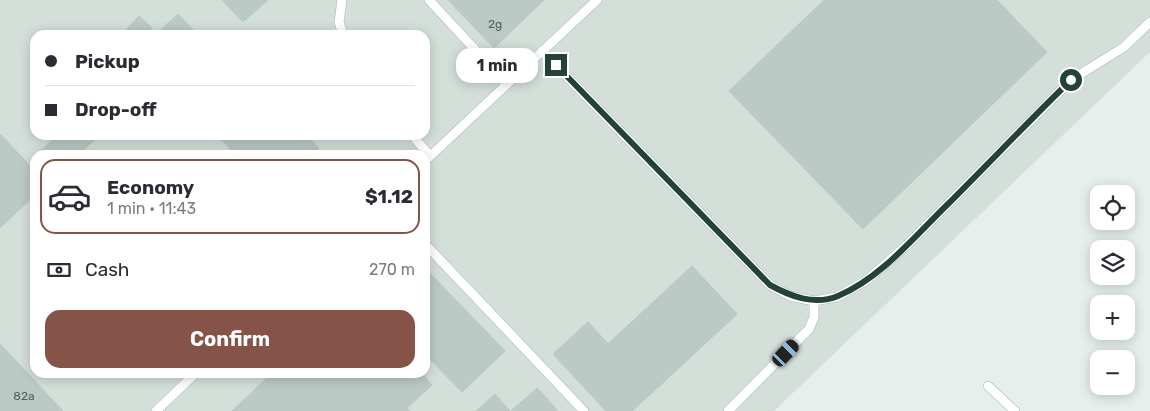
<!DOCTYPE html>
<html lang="en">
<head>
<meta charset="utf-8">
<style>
  :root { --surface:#fff; --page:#f7f7f7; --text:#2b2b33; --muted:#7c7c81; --line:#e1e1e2; --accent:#855347 }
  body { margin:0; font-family:Rubik,sans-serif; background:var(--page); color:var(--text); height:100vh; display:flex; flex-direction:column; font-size:19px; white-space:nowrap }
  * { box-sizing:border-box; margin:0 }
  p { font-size:16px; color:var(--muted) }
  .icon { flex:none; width:28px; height:28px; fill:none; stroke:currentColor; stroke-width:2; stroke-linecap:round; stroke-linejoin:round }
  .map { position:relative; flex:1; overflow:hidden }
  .drawer { position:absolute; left:30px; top:150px; width:400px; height:228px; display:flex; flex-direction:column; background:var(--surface); border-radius:15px; box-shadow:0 2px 12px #0003 }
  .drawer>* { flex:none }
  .hud { position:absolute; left:30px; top:30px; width:400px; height:110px; border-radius:15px; box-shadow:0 2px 12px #0003; display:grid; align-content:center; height:110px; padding:0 15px; background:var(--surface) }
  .controls { position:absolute; left:1090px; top:185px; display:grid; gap:10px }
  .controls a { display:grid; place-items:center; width:45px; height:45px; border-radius:10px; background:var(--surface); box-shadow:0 2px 12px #0003; font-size:25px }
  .end { position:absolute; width:22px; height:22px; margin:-11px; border:6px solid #24423a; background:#fff; box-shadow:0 0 0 2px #fff }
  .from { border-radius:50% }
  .bubble { position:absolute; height:35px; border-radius:15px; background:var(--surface); box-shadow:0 2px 12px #0003; font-size:16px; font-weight:700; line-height:35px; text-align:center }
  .car { position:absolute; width:15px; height:30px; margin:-15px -8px; border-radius:6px; box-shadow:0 0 4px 1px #0007; background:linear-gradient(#222 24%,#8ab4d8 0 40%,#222 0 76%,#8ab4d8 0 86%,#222 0) }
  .hud b { display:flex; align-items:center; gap:18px; height:48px; font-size:19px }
  .hud b+b { border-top:1px solid var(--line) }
  .hud i { width:12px; height:12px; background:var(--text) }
  ul { padding:9px 0 0; list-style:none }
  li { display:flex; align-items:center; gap:15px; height:75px; margin:0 10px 8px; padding:0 5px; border:2px solid transparent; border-radius:15px }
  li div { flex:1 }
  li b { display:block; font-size:19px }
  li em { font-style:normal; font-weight:700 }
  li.selected { border-color:var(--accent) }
  li>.icon { width:45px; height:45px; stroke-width:1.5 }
  .pay { display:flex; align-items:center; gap:12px; height:55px; padding:0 15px; font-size:19px }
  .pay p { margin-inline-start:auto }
  .cta { display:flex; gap:10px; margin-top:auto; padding:10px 15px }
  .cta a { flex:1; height:58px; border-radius:15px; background:var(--accent); color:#fff; font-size:20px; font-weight:700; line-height:58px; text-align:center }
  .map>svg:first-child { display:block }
  .built { fill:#d4dfda; fill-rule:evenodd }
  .building { fill:#bbcac4; stroke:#b8c9c2 }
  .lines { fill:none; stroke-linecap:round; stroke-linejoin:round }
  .service-casing { stroke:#a8b8b2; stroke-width:10 }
  .service { stroke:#fff; stroke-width:9 }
  .route { stroke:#24423a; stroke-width:6 }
  .labels { text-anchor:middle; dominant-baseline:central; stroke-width:4; stroke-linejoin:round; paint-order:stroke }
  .number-label { font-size:12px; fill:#4a645c }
</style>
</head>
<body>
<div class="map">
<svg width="1150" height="411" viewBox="0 0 1150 411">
  <rect width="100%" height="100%" fill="#e6efeb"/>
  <!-- built -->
  <path class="built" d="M 0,0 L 1150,0 L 1150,52 L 774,411 L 0,411 ZM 35,35 L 425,35 L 425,135 L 35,135 ZM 35,155 L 425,155 L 425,372 L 35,372 Z"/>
  <!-- building -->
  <g class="building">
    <path d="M 222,0 L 268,0 L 243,22 Z"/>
    <path d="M 448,0 L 544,0 L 494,48 Z"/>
    <path d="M 824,0 L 997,0 L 1047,52 L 863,229 L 729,91 Z"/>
    <path d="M 178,14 L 198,35 L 155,35 Z"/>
    <path d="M 139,16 L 152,28 L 146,35 L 125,35 L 123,33 Z"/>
    <path d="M 0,134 L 35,171 L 35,195 L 0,228 Z"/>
    <path d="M 58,135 L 100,135 L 78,155 L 36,155 Z"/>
    <path d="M 217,135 L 293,135 L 298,140 L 282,155 L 236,155 Z"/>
    <path d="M 304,135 L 307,135 L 319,148 L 312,155 L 282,155 Z"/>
    <path d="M 692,266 L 737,314 L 653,392 L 608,344 Z"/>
    <path d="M 425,268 L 505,351 L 462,392 L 425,354 Z"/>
    <path d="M 588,322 L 653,392 L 632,411 L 606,411 L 553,354 Z"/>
    <path d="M 0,344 L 18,363 L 0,380 Z"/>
    <path d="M 18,363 L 63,411 L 0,411 L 0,380 Z"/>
    <path d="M 273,372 L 373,372 L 410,411 L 232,411 Z"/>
    <path d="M 373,372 L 421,372 L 432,385 L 407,408 Z"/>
    <path d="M 537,388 L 544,395 L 526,411 L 511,411 Z"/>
    <path d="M 495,394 L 510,411 L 476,411 Z"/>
    <path d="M 544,395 L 558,411 L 526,411 Z"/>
  </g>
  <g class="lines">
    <defs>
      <g id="service">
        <path d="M 342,0 L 339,22 L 343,35"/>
        <path d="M 429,0 L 507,84"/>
        <path d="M 542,51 L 770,285 L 790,296 L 814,301 L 837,297 L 867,280 L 908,244 L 1071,80 L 1124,47 L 1150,22"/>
        <path d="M 412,135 L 430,156"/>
        <path d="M 425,161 L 597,0"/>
        <path d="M 425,244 L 584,411"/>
        <path d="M 988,386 L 1015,411"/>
        <path d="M 156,411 L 197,372"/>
        <path d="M 728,411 L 809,329 L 814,317 L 814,301"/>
      </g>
    </defs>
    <!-- service casing -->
    <use href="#service" class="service-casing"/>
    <!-- service -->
    <use href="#service" class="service"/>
  </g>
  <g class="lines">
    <!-- route -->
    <path class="route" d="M 556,65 L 770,285 C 790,296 814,306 838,296 C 881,278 915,236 948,204 C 989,163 1029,121 1071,80"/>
  </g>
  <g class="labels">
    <!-- number labels -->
    <g class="number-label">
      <text x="495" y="24">2g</text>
      <text x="24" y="396">82a</text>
    </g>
  </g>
</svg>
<div class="controls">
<a><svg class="icon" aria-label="locate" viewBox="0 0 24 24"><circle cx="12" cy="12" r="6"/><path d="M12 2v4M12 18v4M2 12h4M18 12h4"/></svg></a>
<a><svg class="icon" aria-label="layers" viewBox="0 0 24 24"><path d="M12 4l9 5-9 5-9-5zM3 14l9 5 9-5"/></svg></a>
<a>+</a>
<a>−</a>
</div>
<i class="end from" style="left:1071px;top:80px"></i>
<i class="end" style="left:556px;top:65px"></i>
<div class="bubble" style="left:456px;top:48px;width:82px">1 min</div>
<i class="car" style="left:786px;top:353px;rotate:44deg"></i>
<div class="hud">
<b><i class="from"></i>Pickup</b>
<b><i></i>Drop-off</b>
</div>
<section class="drawer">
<ul>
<li class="selected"><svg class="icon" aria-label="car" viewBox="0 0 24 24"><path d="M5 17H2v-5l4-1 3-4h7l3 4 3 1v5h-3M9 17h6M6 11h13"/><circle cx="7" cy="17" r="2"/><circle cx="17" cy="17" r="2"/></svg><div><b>Economy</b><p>1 min · 11:43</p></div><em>$1.12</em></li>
</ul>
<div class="pay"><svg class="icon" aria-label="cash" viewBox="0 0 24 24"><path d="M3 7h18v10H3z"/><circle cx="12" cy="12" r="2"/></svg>Cash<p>270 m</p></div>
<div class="cta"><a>Confirm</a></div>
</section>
</div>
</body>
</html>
